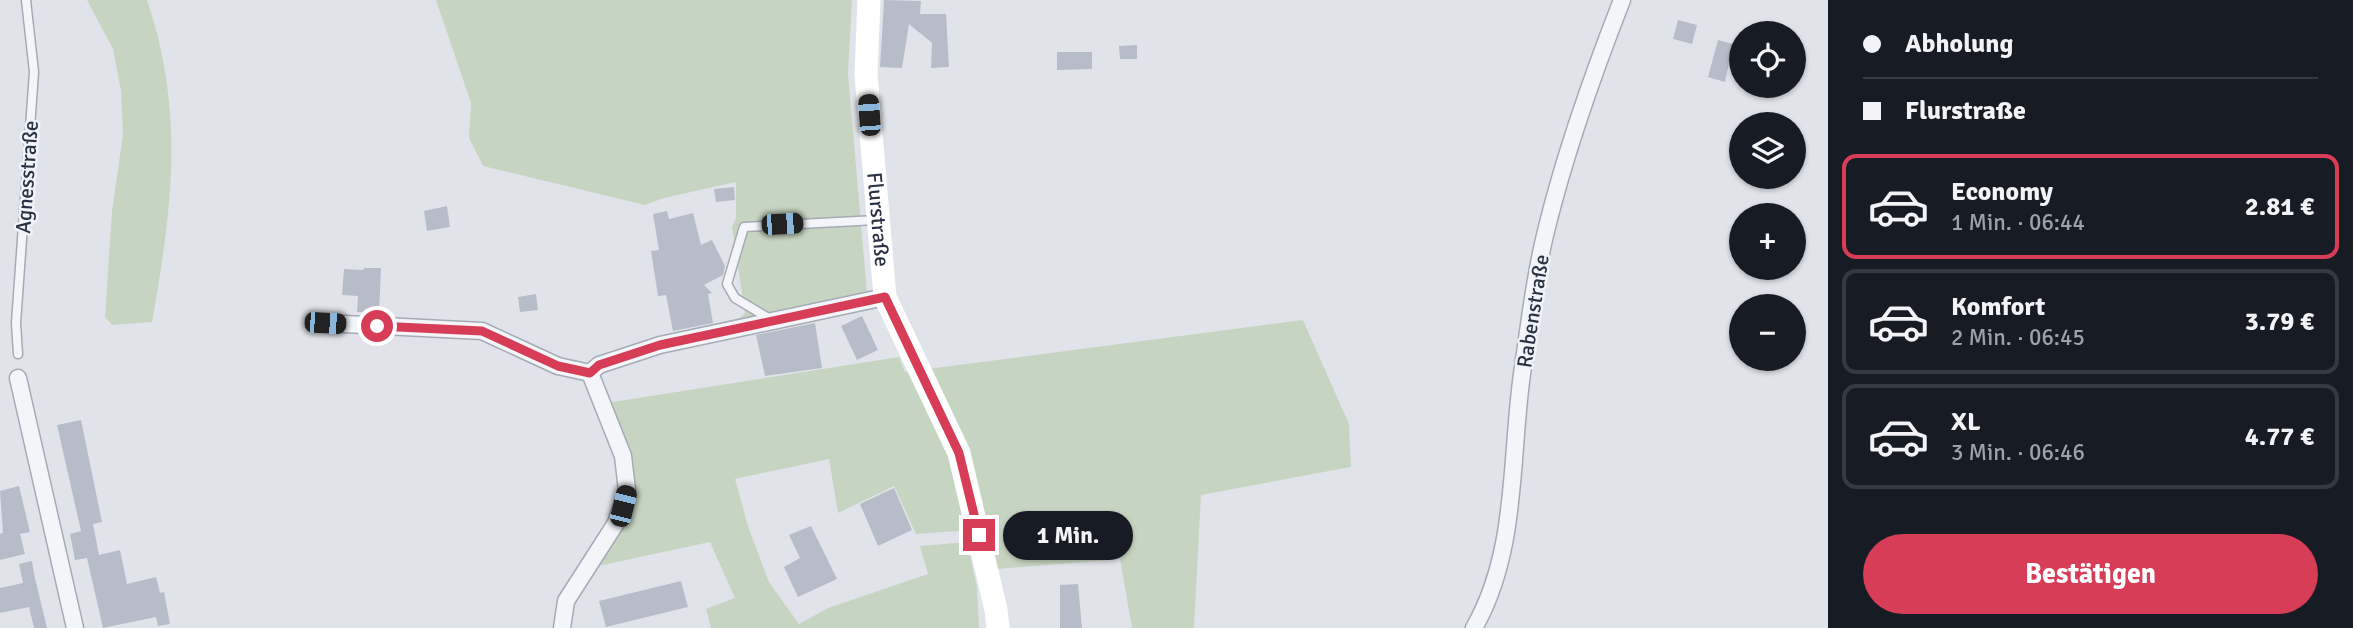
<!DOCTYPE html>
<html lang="de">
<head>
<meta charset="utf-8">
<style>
  :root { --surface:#171b24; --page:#20242c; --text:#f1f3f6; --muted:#9ea1a6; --line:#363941; --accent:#d73d57 }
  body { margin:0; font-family:Signika,sans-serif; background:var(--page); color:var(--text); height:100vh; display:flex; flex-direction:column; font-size:26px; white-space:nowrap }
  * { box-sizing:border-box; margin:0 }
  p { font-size:23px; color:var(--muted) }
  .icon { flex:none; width:38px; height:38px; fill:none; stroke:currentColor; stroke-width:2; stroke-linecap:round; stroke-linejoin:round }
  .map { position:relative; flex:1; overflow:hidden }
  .sheet { display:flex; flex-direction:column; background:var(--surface); width:525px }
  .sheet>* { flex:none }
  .hud { display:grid; align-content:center; height:154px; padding:0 35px; background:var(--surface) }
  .controls { position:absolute; left:1729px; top:21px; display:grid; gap:14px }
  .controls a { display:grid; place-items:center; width:77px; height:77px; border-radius:50%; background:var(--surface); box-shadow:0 2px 5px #0004; font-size:35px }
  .end { position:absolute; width:32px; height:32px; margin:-16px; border:9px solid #d73d57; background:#fff; box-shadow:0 0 0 4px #fff }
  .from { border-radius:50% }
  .bubble { position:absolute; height:49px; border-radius:24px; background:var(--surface); box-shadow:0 2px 5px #0004; font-size:23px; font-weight:700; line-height:49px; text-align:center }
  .car { position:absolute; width:21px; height:42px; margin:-21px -10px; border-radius:9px; box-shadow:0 0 5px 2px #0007; background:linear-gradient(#222 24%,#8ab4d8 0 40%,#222 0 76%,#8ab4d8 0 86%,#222 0) }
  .hud b { display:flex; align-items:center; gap:24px; height:66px; font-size:26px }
  .hud b+b { border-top:2px solid var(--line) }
  .hud i { width:18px; height:18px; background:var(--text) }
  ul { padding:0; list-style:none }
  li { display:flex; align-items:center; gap:21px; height:105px; margin:0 14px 10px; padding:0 21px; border:4px solid var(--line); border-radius:14px }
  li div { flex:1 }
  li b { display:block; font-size:26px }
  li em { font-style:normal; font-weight:700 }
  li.selected { border-color:var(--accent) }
  li>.icon { width:63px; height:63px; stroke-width:1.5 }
  .button { display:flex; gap:14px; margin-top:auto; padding:14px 35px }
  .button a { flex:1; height:80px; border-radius:42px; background:var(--accent); color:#fff; font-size:28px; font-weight:700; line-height:80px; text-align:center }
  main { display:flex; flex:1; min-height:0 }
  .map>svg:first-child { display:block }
  .green { fill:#c6d5c1 }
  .building { fill:#b7bdc8 }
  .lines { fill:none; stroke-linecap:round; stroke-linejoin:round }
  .lane-casing { stroke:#a5abb5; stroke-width:11 }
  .street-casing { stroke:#a5abb5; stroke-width:19 }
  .lane { stroke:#f3f5f8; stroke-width:8 }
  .street { stroke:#f3f5f8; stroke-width:16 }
  .secondary { stroke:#fff; stroke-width:23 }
  .route { stroke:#d73d57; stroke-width:9 }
  .labels { text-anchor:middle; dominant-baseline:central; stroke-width:5; stroke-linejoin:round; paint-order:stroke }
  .street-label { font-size:21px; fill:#283243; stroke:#f0f3f7 }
</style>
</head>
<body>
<main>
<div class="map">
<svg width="1828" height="628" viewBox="0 0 1828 628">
  <rect width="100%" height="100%" fill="#e0e4ea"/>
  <!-- green -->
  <g class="green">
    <path d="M 87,0 L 147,0 C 185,111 172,210 152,322 L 112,325 L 105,317 L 112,211 L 123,134 L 121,91 L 113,49 Z"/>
    <path d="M 436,0 L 852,0 L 848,73 L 867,294 L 739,319 L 745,313 L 732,227 L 736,218 L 736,182 L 664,198 L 645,205 L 483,166 L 469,138 L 471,103 Z"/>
    <path d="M 1303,320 L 1349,424 L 1351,467 L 1201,495 L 1194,628 L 1132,628 L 1120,559 L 997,569 L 985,529 L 916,534 L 894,486 L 838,513 L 829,459 L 735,479 L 748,526 L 769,582 L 799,624 L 828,608 L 928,574 L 920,546 L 967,542 L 977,587 L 979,628 L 711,628 L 706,609 L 735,598 L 710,542 L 589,568 L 627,510 L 606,403 L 899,357 L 905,372 Z"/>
  </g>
  <!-- building -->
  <g class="building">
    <path d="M 884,0 L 921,1 L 920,14 L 946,14 L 949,67 L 931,68 L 932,43 L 909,24 L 902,68 L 880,67 Z"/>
    <path d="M 1678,20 L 1697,25 L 1692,44 L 1673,39 Z"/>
    <path d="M 1718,40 L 1733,44 L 1725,82 L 1708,77 Z"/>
    <path d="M 1137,45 L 1137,59 L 1120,59 L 1119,46 Z"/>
    <path d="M 1057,52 L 1092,52 L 1092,69 L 1057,70 Z"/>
    <path d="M 734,187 L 735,200 L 716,202 L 714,189 Z"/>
    <path d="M 447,206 L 450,227 L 427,231 L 424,211 Z"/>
    <path d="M 667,211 L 669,219 L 693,213 L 701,245 L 712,240 L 725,266 L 723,275 L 704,285 L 712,293 L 708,294 L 713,323 L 673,331 L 666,295 L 658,296 L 651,251 L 659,250 L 653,214 Z"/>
    <path d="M 364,268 L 381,268 L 379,313 L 357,312 L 358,296 L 342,295 L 344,269 L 363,270 Z"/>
    <path d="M 536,294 L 538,310 L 520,312 L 518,297 Z"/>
    <path d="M 862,316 L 878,350 L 857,360 L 841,326 Z"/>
    <path d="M 815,323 L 822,368 L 765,376 L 756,335 Z"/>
    <path d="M 81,420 L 102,522 L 93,524 L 99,555 L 120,550 L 127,584 L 156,577 L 160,593 L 164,592 L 170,624 L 158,626 L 156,617 L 103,628 L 87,558 L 75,560 L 70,534 L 81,531 L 57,425 Z"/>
    <path d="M 19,486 L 30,532 L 20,534 L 25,554 L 0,560 L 0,534 L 3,533 L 0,491 Z"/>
    <path d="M 894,488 L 912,530 L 878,546 L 860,504 Z"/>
    <path d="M 811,526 L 837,579 L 798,597 L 784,567 L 800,558 L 789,535 Z"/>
    <path d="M 32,561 L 34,574 L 47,628 L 34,628 L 29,607 L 0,613 L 0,588 L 23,583 L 19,564 Z"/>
    <path d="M 681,581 L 688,607 L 606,627 L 599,601 Z"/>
    <path d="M 1078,584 L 1082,628 L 1060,628 L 1060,585 Z"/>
  </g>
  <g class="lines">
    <defs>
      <g id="lane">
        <path d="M 770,319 L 735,298 L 727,284 L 744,227 L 876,220"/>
        <path d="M 18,354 L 16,323 L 34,72 L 26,0"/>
      </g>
      <g id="street">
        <path d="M 325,323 L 482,331 L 558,366 L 590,373 L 599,365 L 660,345 L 885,297"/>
        <path d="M 18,378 L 75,628"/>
        <path d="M 562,628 L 566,601 L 616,523 L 627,490 L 623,456 L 590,373"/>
        <path d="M 1474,628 C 1518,551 1510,459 1522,374 C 1529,326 1535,274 1547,227 C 1566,150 1593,74 1622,0"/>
      </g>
    </defs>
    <!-- lane casing -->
    <use href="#lane" class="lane-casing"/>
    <!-- street casing -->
    <use href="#street" class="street-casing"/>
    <!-- lane -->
    <use href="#lane" class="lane"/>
    <!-- street -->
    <use href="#street" class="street"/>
    <!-- secondary -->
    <path class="secondary" id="s1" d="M 869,0 L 866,75 L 885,297 L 959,453 L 996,610 L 998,628"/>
  </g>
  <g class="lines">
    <!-- route -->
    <path class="route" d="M 377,326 L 482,331 L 558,366 L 590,373 L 599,365 L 660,345 L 885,297 L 959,453 L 979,535"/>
  </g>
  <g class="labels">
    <!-- street labels -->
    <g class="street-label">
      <text transform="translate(27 177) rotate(-86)">Agnesstraße</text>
      <text stroke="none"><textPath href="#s1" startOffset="220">Flurstraße</textPath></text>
      <text transform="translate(1533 311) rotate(-81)">Rabenstraße</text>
    </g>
  </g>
</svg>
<div class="controls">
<a><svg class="icon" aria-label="locate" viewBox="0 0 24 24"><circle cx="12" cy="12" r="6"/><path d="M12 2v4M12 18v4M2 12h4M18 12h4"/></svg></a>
<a><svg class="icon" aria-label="layers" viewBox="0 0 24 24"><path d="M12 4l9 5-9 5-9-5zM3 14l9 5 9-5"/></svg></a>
<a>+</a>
<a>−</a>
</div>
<i class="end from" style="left:377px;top:326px"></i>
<i class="end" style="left:979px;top:535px"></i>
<div class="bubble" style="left:1003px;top:511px;width:130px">1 Min.</div>
<i class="car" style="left:869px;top:115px;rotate:356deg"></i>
<i class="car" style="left:782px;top:224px;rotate:87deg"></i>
<i class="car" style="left:325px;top:323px;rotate:93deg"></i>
<i class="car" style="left:623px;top:506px;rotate:14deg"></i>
</div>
<section class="sheet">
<div class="hud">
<b><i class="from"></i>Abholung</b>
<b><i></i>Flurstraße</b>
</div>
<ul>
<li class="selected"><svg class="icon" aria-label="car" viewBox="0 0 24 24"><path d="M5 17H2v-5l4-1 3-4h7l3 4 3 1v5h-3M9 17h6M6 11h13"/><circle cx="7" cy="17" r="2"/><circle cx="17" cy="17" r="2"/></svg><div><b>Economy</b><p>1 Min. · 06:44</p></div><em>2.81 €</em></li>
<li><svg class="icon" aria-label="car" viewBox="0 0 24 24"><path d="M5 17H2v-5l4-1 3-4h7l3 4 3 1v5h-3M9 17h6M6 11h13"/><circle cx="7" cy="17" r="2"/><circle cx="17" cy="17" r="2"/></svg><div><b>Komfort</b><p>2 Min. · 06:45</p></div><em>3.79 €</em></li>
<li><svg class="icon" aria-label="car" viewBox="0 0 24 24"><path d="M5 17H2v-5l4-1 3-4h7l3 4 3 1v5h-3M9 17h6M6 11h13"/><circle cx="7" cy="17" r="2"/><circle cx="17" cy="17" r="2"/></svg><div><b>XL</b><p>3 Min. · 06:46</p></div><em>4.77 €</em></li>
</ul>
<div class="button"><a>Bestätigen</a></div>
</section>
</main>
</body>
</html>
